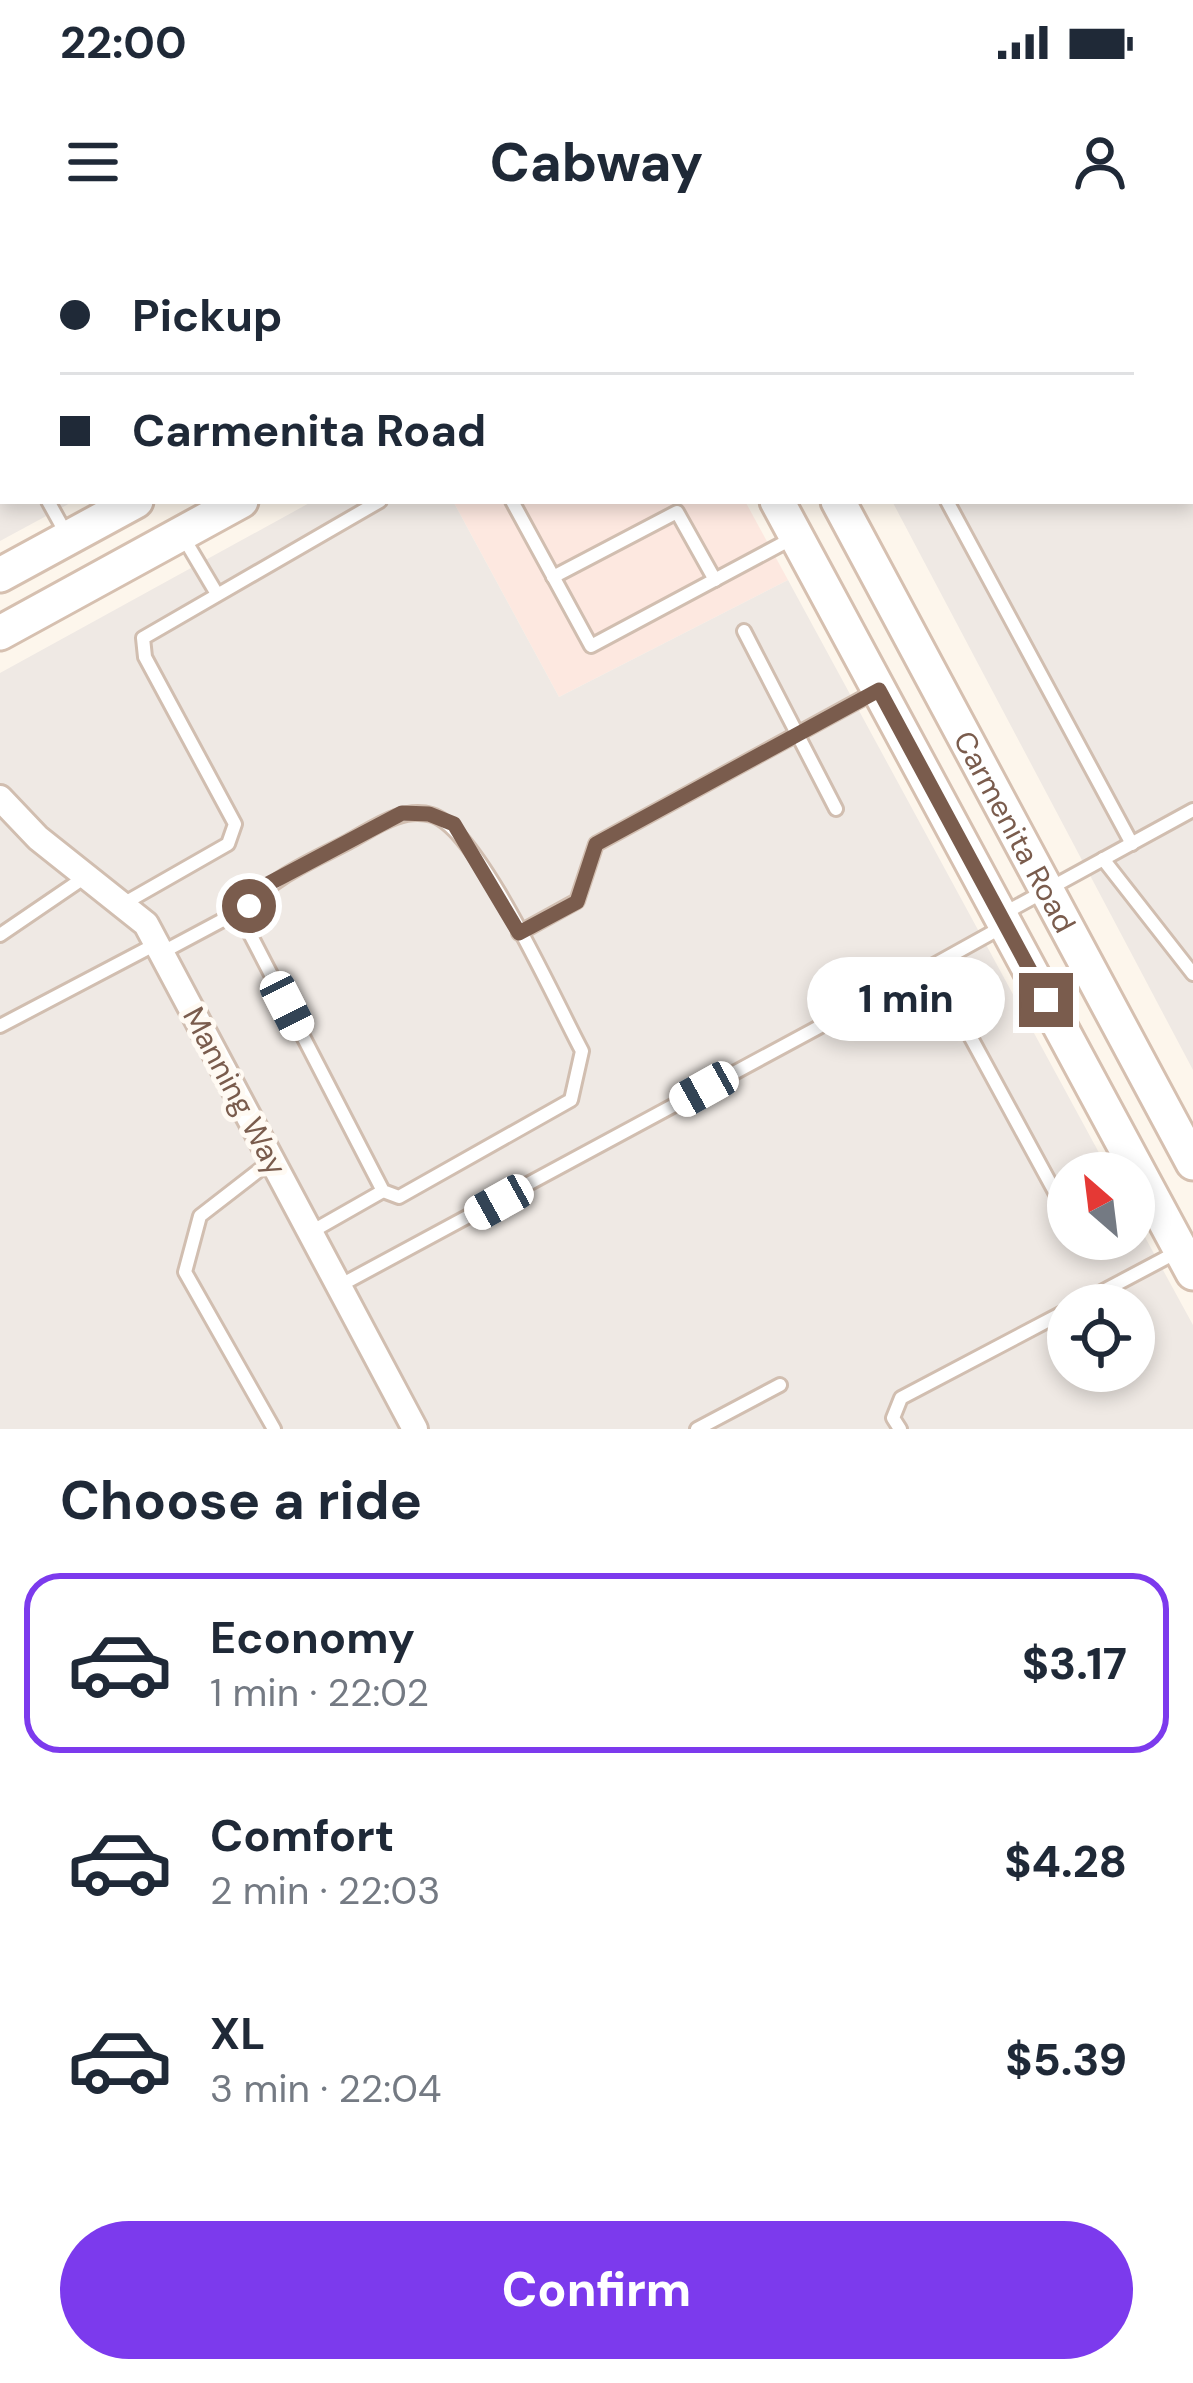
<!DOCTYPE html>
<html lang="en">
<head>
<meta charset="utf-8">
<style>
  :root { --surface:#fff; --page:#f2f2f3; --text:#1f2937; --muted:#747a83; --line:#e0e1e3; --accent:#7c3aed }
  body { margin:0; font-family:"DM Sans",sans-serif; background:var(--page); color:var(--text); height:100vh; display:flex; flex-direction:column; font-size:45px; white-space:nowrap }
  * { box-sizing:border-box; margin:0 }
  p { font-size:39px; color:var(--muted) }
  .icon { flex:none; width:66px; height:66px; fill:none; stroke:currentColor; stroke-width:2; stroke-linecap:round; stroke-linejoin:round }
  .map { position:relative; height:1189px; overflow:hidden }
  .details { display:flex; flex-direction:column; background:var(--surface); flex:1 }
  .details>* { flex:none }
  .banner { position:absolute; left:0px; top:0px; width:1194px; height:264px; box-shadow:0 6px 18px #0003; display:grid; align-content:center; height:264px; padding:0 60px; background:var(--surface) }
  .needle { width:78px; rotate:332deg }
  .controls { position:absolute; left:1047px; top:912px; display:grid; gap:24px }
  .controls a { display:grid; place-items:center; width:108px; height:108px; border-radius:50%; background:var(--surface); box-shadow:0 6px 18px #0003; font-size:60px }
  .end { position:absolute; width:54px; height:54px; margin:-27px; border:15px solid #7a5c4d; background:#fff; box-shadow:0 0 0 6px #fff }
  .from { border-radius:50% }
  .bubble { position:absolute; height:84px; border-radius:42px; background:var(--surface); box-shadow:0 6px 18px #0003; font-size:39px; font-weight:800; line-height:84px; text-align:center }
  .car { position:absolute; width:36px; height:72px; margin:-36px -18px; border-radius:15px; box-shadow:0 0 9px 3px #0007; background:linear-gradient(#fff 24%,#345 0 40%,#fff 0 76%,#345 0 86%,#fff 0) }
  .banner b { display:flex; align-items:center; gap:42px; height:114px; font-size:45px }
  .banner b+b { border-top:3px solid var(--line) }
  .banner i { width:30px; height:30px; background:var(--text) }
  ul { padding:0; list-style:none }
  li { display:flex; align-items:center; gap:36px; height:180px; margin:0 24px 18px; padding:0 36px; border:6px solid transparent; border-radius:36px }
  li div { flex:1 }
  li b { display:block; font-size:45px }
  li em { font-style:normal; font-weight:800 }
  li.selected { border-color:var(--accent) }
  li>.icon { width:108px; height:108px; stroke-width:1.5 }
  h2 { padding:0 60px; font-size:54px; line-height:144px }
  .primary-button { display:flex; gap:24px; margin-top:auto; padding:24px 60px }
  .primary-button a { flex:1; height:138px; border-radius:72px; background:var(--accent); color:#fff; font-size:48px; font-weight:800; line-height:138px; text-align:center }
  .status { display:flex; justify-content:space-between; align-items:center; height:84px; padding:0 60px; background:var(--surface); direction:ltr }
  .status svg { height:33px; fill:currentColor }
  header { display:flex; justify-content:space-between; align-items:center; height:156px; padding:0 60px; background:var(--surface); font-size:54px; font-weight:800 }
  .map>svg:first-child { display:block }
  .commercial { fill:#fde8e0 }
  .industrial { fill:#efe9e4; fill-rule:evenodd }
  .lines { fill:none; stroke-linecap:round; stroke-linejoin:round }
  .lane-casing { stroke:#d1beb0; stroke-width:18 }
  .street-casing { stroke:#d1beb0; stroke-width:30 }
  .secondary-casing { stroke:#d6c0b0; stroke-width:39 }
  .primary-casing { stroke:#dad1cd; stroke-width:42 }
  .lane { stroke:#fff; stroke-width:12 }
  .street { stroke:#fff; stroke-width:24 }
  .secondary { stroke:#fff; stroke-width:33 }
  .primary { stroke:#fbd9a5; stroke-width:36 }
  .route { stroke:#7a5c4d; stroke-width:15 }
  .labels { text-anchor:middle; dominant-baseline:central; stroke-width:10; stroke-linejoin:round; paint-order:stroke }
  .street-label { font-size:30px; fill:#7a5c4d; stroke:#fffaf3 }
</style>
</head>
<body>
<div class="status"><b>22:00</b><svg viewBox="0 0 49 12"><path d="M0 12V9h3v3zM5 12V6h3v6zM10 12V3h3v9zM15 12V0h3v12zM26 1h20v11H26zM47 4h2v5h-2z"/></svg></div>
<header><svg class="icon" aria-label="menu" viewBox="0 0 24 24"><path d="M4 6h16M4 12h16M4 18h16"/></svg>Cabway<svg class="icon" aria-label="person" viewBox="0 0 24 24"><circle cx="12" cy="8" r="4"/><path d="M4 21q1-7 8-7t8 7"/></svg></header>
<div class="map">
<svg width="1193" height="1189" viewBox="0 0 1193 1189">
  <rect width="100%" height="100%" fill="#fdf6ec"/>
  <!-- commercial -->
  <path class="commercial" d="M 453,261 L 745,261 L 788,340 L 559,457 Z"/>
  <!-- industrial -->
  <g class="industrial">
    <path d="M 0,0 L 550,0 L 3,3 L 3,261 L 74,261 L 0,301 Z"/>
    <path d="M 901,0 L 1193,0 L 1193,830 L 892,261 L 1191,261 L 1191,3 Z"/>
    <path d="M 313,261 L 453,261 L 559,457 L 788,340 L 1110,933 L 1068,933 L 1068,999 L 1134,999 L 1134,977 L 1193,1085 L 1193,1189 L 0,1189 L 0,433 ZM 1068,1065 L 1134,1065 L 1134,1131 L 1068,1131 Z"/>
  </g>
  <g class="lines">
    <defs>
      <g id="lane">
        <path d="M 31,0 L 32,3"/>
        <path d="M 224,0 L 226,3"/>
        <path d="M 309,0 L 311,3"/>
        <path d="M 876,0 L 878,3"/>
        <path d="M 1191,175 L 1193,174"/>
        <path d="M 0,249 L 3,248"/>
        <path d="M 48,261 L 68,297"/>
        <path d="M 512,261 L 591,406 L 793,298"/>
        <path d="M 947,261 L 1132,604"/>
        <path d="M 182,295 L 217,354"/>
        <path d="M 553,337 L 677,272 L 715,340"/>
        <path d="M 744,391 L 836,569"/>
        <path d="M 1103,619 L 1193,734"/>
        <path d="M 123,664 L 228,604 L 235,584 L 145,417 L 143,398 L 380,261"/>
        <path d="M 1001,675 L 1193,570"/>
        <path d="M 1004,686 L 932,726 L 1068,976"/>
        <path d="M 519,693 L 577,661 L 596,604 L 878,450"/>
        <path d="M 0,695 L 88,635"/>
        <path d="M 161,713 L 249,666"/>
        <path d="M 0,786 L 156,704"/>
        <path d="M 271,921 L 200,976 L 185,1032 L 274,1189"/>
        <path d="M 311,992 L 383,951 L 249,692 L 249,666 C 276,635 312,621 348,602 C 374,588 402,566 432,575 C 478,588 556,763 582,811 L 571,860 L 399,957 L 383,951"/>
        <path d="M 339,1046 L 932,726"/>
        <path d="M 1077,1065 L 1177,1012"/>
        <path d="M 697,1189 L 780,1145"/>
        <path d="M 900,1189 L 893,1178 L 901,1158 L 1068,1070"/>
      </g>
      <path id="street" d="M 0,558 L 38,598 L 146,684 L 415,1189"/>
      <g id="secondary">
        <path d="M 612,3 L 618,0"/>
        <path d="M 777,261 L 1193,1033"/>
        <path id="s1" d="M 838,261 L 1193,923"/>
        <path d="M 0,335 L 136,261"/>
        <path d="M 0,393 L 241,261"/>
      </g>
      <g id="primary">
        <path d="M 636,0 L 638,3"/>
        <path d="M 715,3 L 721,0"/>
      </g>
    </defs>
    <!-- lane casing -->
    <use href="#lane" class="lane-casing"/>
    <!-- street casing -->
    <use href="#street" class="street-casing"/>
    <!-- secondary casing -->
    <use href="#secondary" class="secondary-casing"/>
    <!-- primary casing -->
    <use href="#primary" class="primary-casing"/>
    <!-- lane -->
    <use href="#lane" class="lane"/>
    <!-- street -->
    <use href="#street" class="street"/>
    <!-- secondary -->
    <use href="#secondary" class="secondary"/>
    <!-- primary -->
    <use href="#primary" class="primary"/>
  </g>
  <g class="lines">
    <!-- route -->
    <path class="route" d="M 249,666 L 268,644 L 402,573 L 429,574 L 454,584 L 519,693 L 577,662 L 596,604 L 879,450 L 1046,760"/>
  </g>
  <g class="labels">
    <!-- street labels -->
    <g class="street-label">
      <text stroke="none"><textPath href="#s1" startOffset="375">Carmenita Road</textPath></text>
      <text transform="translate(235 851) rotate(62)">Manning Way</text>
    </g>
  </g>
</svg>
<div class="controls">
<a><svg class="needle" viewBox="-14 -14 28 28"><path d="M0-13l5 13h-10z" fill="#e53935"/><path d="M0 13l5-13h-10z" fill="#747a83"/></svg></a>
<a><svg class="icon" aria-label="locate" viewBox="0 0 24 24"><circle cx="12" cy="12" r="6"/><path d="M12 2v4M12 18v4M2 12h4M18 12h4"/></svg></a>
</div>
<i class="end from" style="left:249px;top:666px"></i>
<i class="end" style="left:1046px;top:760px"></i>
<div class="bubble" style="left:807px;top:717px;width:198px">1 min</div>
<i class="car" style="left:287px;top:766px;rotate:153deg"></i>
<i class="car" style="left:704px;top:849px;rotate:241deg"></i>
<i class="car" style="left:499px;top:962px;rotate:241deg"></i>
<div class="banner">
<b><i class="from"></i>Pickup</b>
<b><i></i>Carmenita Road</b>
</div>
</div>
<section class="details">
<h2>Choose a ride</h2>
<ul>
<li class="selected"><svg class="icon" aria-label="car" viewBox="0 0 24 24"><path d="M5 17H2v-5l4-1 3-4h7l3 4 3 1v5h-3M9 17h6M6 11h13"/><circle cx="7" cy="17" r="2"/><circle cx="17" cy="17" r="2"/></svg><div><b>Economy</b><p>1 min · 22:02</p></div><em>$3.17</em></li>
<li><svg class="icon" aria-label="car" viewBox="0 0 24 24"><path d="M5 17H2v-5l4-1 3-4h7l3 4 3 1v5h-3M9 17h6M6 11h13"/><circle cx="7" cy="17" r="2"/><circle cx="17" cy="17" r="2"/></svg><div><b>Comfort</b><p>2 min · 22:03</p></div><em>$4.28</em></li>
<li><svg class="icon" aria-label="car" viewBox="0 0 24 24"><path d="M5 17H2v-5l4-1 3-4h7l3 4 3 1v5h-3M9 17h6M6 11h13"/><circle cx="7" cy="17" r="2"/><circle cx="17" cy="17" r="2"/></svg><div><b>XL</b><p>3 min · 22:04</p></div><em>$5.39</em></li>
</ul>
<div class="primary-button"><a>Confirm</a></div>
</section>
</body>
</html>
